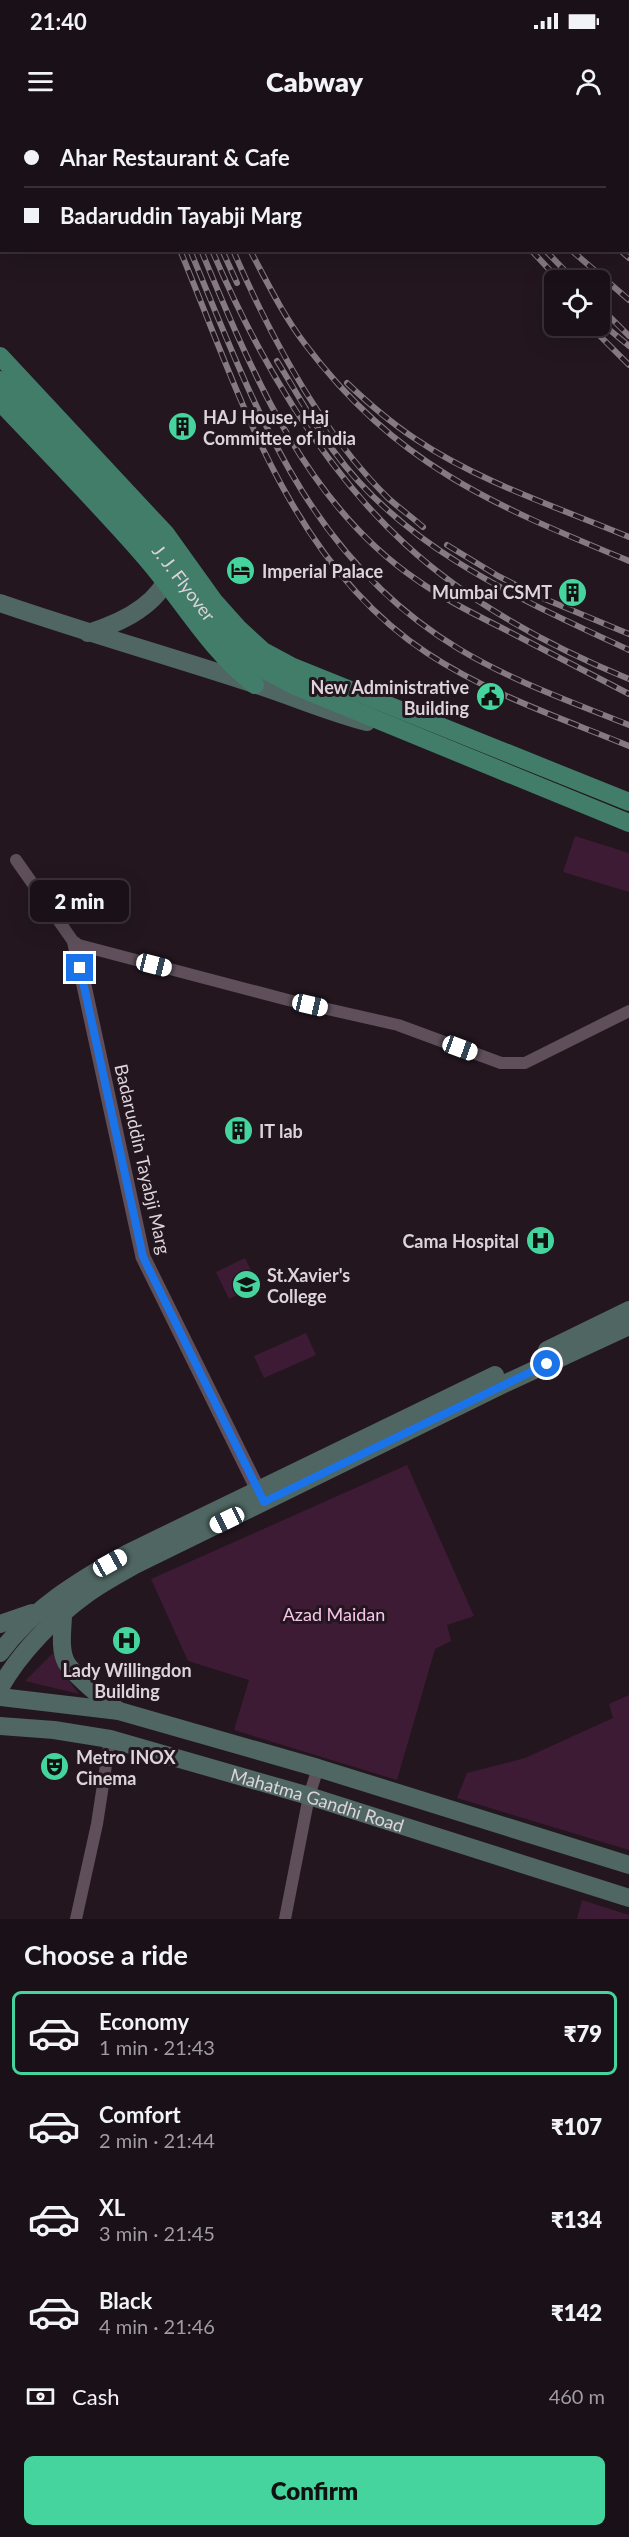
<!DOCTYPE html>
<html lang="en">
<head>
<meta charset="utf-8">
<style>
  :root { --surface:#1a1017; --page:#271e24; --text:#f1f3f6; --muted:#9f9da1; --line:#383036; --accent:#46d49e }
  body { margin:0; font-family:Lato,sans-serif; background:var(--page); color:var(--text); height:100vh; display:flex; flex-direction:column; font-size:22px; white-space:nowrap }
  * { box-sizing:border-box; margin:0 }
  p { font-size:20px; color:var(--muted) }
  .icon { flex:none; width:33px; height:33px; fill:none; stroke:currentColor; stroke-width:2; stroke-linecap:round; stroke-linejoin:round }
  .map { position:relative; height:1799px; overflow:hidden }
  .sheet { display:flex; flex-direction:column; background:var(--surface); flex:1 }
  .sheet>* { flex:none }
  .guide { position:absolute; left:0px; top:0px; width:630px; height:132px; box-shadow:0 6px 24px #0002,0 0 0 2px var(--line); display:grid; align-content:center; height:132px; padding:0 24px; background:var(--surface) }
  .buttons { position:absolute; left:544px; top:150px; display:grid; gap:12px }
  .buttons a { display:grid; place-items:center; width:66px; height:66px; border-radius:9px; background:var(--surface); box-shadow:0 6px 24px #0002,0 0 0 2px var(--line); font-size:30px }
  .end { position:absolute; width:27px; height:27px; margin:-14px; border:8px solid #1a73e8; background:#fff; box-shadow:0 0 0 3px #fff }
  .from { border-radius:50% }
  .bubble { position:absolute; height:42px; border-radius:9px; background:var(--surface); box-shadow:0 6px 24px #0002,0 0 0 2px var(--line); font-size:20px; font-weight:800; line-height:42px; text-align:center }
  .car { position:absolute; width:18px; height:36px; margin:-18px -9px; border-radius:8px; box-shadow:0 0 4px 2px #0007; background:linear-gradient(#fff 24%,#345 0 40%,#fff 0 76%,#345 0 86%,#fff 0) }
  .guide b { display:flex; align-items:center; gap:21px; height:57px; font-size:22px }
  .guide b+b { border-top:2px solid var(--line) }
  .guide i { width:15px; height:15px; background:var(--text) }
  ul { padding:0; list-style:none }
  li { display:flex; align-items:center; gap:18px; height:84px; margin:0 12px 9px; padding:0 12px; border:3px solid transparent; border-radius:9px }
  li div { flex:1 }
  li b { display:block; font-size:22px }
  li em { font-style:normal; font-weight:800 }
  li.active { border-color:var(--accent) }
  li>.icon { width:54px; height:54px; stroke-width:1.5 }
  h2 { padding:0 24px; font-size:27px; line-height:72px }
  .pay { display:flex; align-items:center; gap:15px; height:66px; padding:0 24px; font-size:22px }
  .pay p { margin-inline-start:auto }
  .button { display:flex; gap:12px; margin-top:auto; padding:12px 24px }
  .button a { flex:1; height:69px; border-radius:9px; background:var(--accent); color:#111; font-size:24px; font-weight:800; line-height:69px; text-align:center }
  .status { display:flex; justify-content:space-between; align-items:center; height:42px; padding:0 30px; background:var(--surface); direction:ltr }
  .status svg { height:16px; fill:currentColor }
  header { display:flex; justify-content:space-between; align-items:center; height:78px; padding:0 24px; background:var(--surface); font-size:27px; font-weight:800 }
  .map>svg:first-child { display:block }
  .green { fill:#3e1b35 }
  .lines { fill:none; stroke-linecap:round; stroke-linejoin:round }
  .minor { stroke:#5e4f5a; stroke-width:12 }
  .tertiary { stroke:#5e4f5a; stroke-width:15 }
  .secondary { stroke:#4f6662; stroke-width:18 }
  .primary { stroke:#417d69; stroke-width:18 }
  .rail-casing { stroke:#857a81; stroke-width:6 }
  .rail { stroke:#23161f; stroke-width:4; stroke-dasharray:11; stroke-linecap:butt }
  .route { stroke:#1a73e8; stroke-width:8 }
  .labels { text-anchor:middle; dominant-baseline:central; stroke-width:6; stroke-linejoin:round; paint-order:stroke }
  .poi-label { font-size:18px; font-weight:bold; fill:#ddd4da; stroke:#23161f; text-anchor:start }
  .street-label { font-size:18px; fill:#ddd4da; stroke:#23161f }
  .park-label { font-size:18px; fill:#f8c5e9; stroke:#23161f }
</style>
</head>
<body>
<div class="status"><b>21:40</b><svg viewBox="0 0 49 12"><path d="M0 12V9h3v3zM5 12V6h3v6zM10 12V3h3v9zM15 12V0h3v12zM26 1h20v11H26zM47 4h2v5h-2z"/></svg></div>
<header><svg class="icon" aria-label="menu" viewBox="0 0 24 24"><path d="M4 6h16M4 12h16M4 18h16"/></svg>Cabway<svg class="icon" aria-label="person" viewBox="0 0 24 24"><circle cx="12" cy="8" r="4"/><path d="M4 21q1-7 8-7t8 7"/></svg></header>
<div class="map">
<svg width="629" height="1799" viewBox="0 0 629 1799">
  <rect width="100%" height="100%" fill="#23161f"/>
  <!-- green -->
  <g class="green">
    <path d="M 575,716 L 629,733 L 629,772 L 563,752 Z"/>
    <path d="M 245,1138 L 258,1165 L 229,1179 L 216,1152 Z"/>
    <path d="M 306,1213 L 316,1235 L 264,1258 L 254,1236 Z"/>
    <path d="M 407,1345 L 474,1496 L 447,1505 L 451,1521 L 435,1529 L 397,1660 L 234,1610 L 249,1560 L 188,1541 L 151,1459 Z"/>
    <path d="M 53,1533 L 66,1557 L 79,1574 L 25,1561 Z"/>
    <path d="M 629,1575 L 629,1730 L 457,1678 L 467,1653 L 525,1638 L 613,1598 L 609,1584 Z"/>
    <path d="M 582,1780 L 629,1795 L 629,1799 L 577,1799 Z"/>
  </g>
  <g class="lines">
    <!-- minor -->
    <g class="minor">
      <path d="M 78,2 L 79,0"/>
      <path d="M 0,120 L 2,118"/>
      <path d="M 16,740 L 75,824 L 288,880 L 398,905 L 501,943 L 525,943 L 629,891"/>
      <path d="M 76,1799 L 97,1704 L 110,1619"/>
      <path d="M 285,1799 L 309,1676 L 318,1648"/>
    </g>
    <!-- tertiary -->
    <path class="tertiary" d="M 75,824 L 143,1137 L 263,1380"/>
    <!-- secondary -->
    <g class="secondary">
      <path d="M 0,483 C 84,512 169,536 254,564 C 292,576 328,592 367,602"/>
      <path d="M 88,513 C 121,503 159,485 171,450"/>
      <path d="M 547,1230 L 629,1190"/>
      <path d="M 63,1494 C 63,1508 59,1528 66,1542 C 72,1553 107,1583 119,1591"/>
      <path d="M 0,1504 L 32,1493"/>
      <path d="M 0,1533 C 33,1488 78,1461 126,1434 L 495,1255"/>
      <path d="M 0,1568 C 20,1532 54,1498 87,1474 C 102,1463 119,1454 135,1445 L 506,1263 L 629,1206"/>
      <path d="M 0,1577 L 119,1591 L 318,1648 L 629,1745"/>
      <path id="s1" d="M 0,1606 L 54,1610 L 110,1619 L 309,1676 L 629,1778"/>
    </g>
    <!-- primary -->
    <g class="primary">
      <path d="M 0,236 L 166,414 L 214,481 L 239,509 L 263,531 L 291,546 L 629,682"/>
      <path id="s2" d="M 0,260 L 156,426 L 228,520 L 259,547 L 295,566 L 629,703"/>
      <path d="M 0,282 C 48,333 98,383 144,436 C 182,479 209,530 255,565"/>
    </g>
    <defs>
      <g id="rail">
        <path d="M 126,0 L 126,2"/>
        <path d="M 136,0 L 136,2"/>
        <path d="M 147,0 L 147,2"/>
        <path d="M 156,0 L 157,2"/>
        <path d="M 167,0 L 168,2"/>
        <path d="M 178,0 L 179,2"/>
        <path d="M 425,0 L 426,2"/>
        <path d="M 437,0 L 438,2"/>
        <path d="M 450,0 L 452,2"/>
        <path d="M 488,0 L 489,2"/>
        <path d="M 568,0 L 570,2"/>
        <path d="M 609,0 L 611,2"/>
        <path d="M 623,0 L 625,2"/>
        <path d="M 628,18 L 629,18"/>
        <path d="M 628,56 L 629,56"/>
        <path d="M 180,130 C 240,275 290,443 427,533 C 489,574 561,598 629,626"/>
        <path d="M 190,130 C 255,286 306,437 459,529 C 512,561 572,582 629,605"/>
        <path d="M 201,130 C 251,250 305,384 417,460 C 444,479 474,494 504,509 C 546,531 587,552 629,574"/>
        <path d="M 212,130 C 256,234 321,347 405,424 C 469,483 549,526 629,559"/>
        <path d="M 222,130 L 237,163"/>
        <path d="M 233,130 C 270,216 321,312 388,378 C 399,388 412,397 423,407"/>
        <path d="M 250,130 C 267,162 283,195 305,224 C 397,346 494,385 629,441"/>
        <path d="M 531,130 L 559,160"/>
        <path d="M 545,130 L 574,160"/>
        <path d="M 571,130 L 629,180"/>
        <path d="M 620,130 L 629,138"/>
        <path d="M 600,187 L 629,216"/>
        <path d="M 600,202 L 629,226"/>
        <path d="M 590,206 L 629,245"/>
        <path d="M 277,241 C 295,270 312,301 333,330 C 404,429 522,480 629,530"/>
        <path d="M 347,263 C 368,283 390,302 414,318 C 479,362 557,387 629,417"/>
        <path d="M 447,425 L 498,456 L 540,477 L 629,514"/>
      </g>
    </defs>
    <!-- rail casing -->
    <use href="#rail" class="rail-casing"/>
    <!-- rail -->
    <use href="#rail" class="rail"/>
  </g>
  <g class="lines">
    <!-- route -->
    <path class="route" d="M 80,848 L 143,1137 L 264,1382 L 547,1244"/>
  </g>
  <!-- icons -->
  <defs>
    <symbol id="building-disc" viewBox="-11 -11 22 22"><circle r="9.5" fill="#46d49e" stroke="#23161f"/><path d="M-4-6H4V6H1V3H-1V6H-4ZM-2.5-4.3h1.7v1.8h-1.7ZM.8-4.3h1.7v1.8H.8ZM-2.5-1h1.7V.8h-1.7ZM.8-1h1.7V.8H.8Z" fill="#111"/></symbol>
    <symbol id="hotel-disc" viewBox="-11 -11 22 22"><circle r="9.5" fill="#46d49e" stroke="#23161f"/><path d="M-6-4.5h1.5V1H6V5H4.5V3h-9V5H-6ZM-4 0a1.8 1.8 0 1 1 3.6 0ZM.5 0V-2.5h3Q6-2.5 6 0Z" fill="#111"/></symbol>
    <symbol id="civic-disc" viewBox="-11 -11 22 22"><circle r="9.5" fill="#46d49e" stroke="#23161f"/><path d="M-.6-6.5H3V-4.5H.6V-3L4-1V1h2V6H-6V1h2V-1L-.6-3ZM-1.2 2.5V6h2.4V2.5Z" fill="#111"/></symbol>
    <symbol id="hospital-disc" viewBox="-11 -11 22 22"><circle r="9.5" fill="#46d49e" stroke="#23161f"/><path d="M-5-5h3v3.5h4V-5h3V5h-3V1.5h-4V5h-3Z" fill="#111"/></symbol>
    <symbol id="university-disc" viewBox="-11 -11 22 22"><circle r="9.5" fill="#46d49e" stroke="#23161f"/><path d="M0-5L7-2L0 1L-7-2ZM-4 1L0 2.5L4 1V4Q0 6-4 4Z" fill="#111"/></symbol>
    <symbol id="theatre-disc" viewBox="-11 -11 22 22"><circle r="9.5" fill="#46d49e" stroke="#23161f"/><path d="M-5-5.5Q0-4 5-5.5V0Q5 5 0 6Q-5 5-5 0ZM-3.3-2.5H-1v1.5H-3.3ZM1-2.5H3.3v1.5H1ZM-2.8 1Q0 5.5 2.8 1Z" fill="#111"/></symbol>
  </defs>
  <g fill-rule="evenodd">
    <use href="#building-disc" x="166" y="290" width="33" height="33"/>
    <use href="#hotel-disc" x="224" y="434" width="33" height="33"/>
    <use href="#building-disc" x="556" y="456" width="33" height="33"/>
    <use href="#civic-disc" x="474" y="560" width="33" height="33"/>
    <use href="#building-disc" x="222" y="994" width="33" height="33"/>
    <use href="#hospital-disc" x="524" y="1104" width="33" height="33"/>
    <use href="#university-disc" x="230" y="1148" width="33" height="33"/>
    <use href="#hospital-disc" x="110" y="1504" width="33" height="33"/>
    <use href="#theatre-disc" x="38" y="1630" width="33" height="33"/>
  </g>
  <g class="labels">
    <!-- poi labels -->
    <g class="poi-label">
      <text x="203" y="297">HAJ House, Haj<tspan x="203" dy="21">Committee of India</tspan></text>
      <text x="262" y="451">Imperial Palace</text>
      <text x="552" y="472" text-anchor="end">Mumbai CSMT</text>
      <text x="469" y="567" text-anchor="end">New Administrative<tspan x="469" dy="21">Building</tspan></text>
      <text x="259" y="1011">IT lab</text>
      <text x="519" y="1121" text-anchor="end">Cama Hospital</text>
      <text x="267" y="1155">St.Xavier's<tspan x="267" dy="21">College</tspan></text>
      <text x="127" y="1550" text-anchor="middle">Lady Willingdon<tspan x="127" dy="21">Building</tspan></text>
      <text x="76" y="1637">Metro INOX<tspan x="76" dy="21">Cinema</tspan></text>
    </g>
    <!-- street labels -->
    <g class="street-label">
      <text stroke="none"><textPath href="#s2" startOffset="274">J. J. Flyover</textPath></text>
      <text transform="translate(143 1039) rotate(77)">Badaruddin Tayabji Marg</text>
      <text stroke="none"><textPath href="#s1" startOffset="327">Mahatma Gandhi Road</textPath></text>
    </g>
    <!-- park labels -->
    <g class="park-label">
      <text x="334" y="1494">Azad Maidan</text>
    </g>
  </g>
</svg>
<div class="buttons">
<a><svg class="icon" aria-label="locate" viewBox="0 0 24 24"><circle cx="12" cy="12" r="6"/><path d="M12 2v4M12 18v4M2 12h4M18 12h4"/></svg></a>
</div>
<i class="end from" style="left:547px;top:1244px"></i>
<i class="end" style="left:80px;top:848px"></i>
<div class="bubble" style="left:30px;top:760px;width:99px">2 min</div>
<i class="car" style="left:154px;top:845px;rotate:104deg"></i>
<i class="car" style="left:310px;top:885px;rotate:103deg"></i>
<i class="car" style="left:460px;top:928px;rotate:110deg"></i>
<i class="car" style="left:227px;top:1400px;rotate:244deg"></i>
<i class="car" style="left:110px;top:1443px;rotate:61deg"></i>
<div class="guide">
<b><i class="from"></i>Ahar Restaurant &amp; Cafe</b>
<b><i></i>Badaruddin Tayabji Marg</b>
</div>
</div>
<section class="sheet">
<h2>Choose a ride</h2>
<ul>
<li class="active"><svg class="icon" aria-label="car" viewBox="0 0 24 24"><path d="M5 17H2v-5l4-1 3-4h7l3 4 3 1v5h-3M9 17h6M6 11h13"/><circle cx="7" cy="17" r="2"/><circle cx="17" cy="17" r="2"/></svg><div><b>Economy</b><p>1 min · 21:43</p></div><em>₹79</em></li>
<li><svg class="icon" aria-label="car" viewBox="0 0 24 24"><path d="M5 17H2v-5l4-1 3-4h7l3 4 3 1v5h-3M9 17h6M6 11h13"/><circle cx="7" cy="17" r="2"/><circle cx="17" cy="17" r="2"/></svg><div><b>Comfort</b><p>2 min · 21:44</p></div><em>₹107</em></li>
<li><svg class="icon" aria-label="car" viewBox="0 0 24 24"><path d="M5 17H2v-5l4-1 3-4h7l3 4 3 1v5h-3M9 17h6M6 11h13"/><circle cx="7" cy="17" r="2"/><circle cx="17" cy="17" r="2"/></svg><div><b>XL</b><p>3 min · 21:45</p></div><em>₹134</em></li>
<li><svg class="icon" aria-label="car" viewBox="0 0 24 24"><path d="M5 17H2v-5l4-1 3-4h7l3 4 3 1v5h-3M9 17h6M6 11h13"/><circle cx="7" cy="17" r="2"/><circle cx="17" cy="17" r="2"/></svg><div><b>Black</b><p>4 min · 21:46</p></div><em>₹142</em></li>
</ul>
<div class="pay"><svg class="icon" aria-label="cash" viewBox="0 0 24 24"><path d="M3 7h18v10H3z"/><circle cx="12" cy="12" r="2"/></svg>Cash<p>460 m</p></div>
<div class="button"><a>Confirm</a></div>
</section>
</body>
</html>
